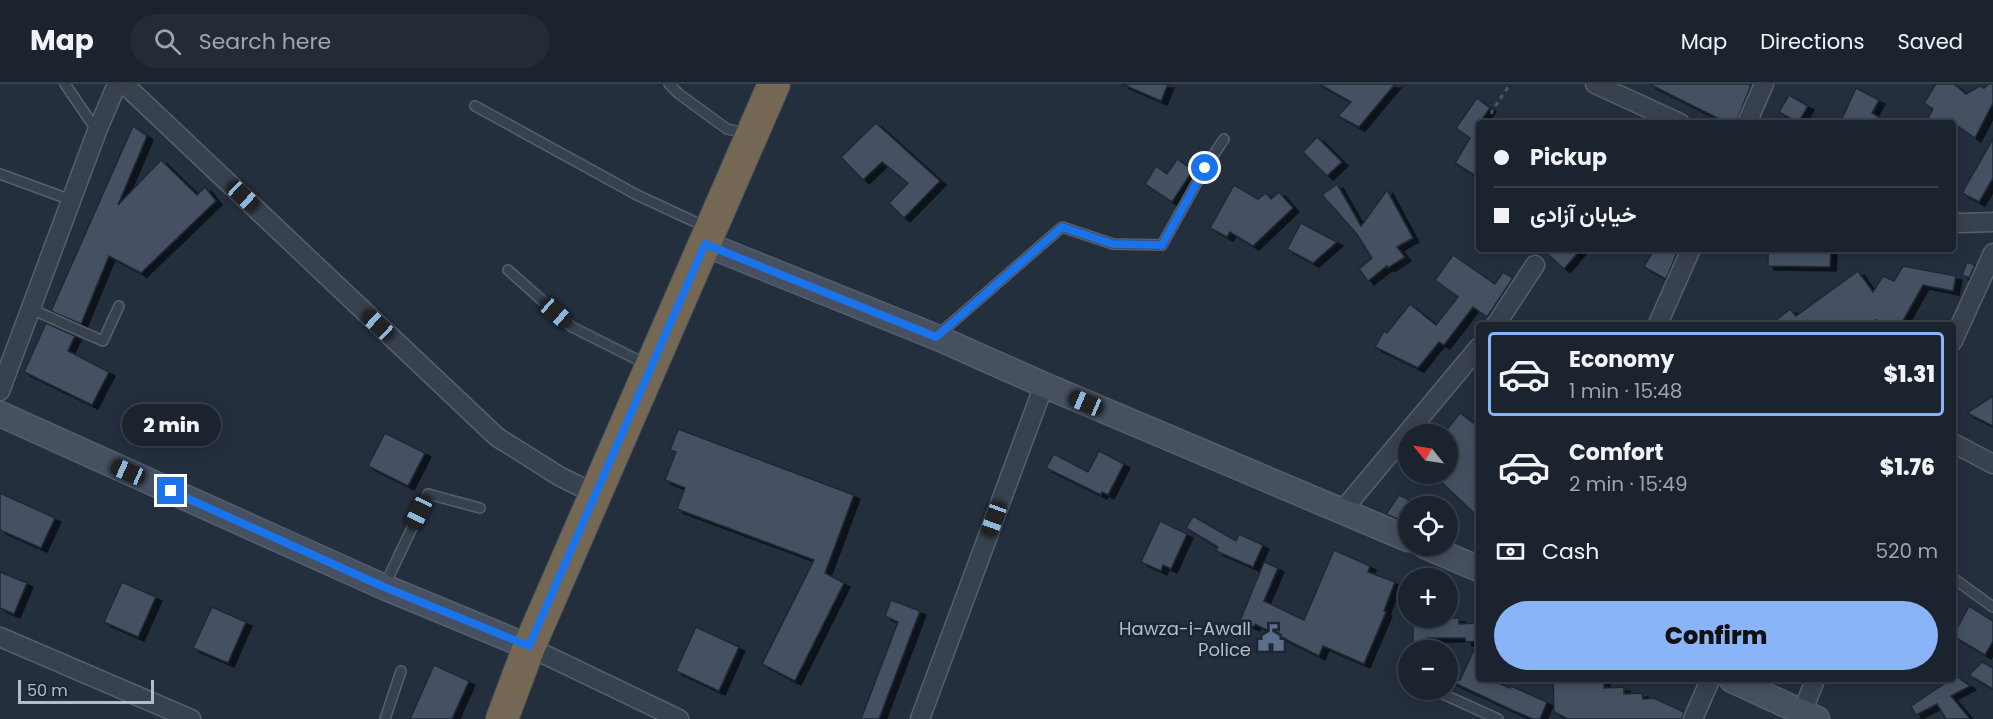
<!DOCTYPE html>
<html lang="en">
<head>
<meta charset="utf-8">
<style>
  :root { --surface:#1b232e; --page:#242b36; --text:#f1f3f6; --muted:#a0a4aa; --line:#39404a; --accent:#8ab4f8 }
  body { margin:0; font-family:Poppins,Vazirmatn,sans-serif; background:var(--page); color:var(--text); height:100vh; display:flex; flex-direction:column; font-size:22px; white-space:nowrap }
  * { box-sizing:border-box; margin:0 }
  p { font-size:20px; color:var(--muted) }
  .icon { flex:none; width:33px; height:33px; fill:none; stroke:currentColor; stroke-width:2; stroke-linecap:round; stroke-linejoin:round }
  .map { position:relative; flex:1; overflow:hidden }
  .drawer { position:absolute; left:1476px; top:238px; width:480px; height:360px; display:flex; flex-direction:column; background:var(--surface); border-radius:6px; box-shadow:0 3px 15px #0003,0 0 0 2px var(--line) }
  .drawer>* { flex:none }
  .banner { position:absolute; left:1476px; top:36px; width:480px; height:132px; border-radius:6px; box-shadow:0 3px 15px #0003,0 0 0 2px var(--line); display:grid; align-content:center; height:132px; padding:0 18px; background:var(--surface) }
  .needle { width:39px; rotate:300deg }
  .buttons { position:absolute; left:1398px; top:340px; display:grid; gap:12px }
  .buttons a { display:grid; place-items:center; width:60px; height:60px; border-radius:50%; background:var(--surface); box-shadow:0 3px 15px #0003,0 0 0 2px var(--line); font-size:30px }
  .scale { position:absolute; left:18px; bottom:15px; width:136px; box-sizing:border-box; padding-left:6px; border:3px solid #b4bcc9; border-top:0; font-size:16px; line-height:21px; white-space:nowrap; color:#b4bcc9; -webkit-text-stroke:4px #1d2633; paint-order:stroke }
  .end { position:absolute; width:27px; height:27px; margin:-14px; border:8px solid #1a73e8; background:#fff; box-shadow:0 0 0 3px #fff }
  .from { border-radius:50% }
  .bubble { position:absolute; height:42px; border-radius:21px; background:var(--surface); box-shadow:0 3px 15px #0003,0 0 0 2px var(--line); font-size:20px; font-weight:800; line-height:42px; text-align:center }
  .car { position:absolute; width:18px; height:36px; margin:-18px -9px; border-radius:8px; box-shadow:0 0 4px 2px #0007; background:linear-gradient(#222 24%,#8ab4d8 0 40%,#222 0 76%,#8ab4d8 0 86%,#222 0) }
  .banner b { display:flex; align-items:center; gap:21px; height:57px; font-size:22px }
  .banner b+b { border-top:2px solid var(--line) }
  .banner i { width:15px; height:15px; background:var(--text) }
  ul { padding:10px 0 0; list-style:none }
  li { display:flex; align-items:center; gap:18px; height:84px; margin:0 12px 9px; padding:0 6px; border:3px solid transparent; border-radius:6px }
  li div { flex:1 }
  li b { display:block; font-size:22px }
  li em { font-style:normal; font-weight:800 }
  li.on { border-color:var(--accent) }
  li>.icon { width:54px; height:54px; stroke-width:1.5 }
  .pay { display:flex; align-items:center; gap:15px; height:66px; padding:0 18px; font-size:22px }
  .pay p { margin-inline-start:auto }
  .action { display:flex; gap:12px; margin-top:auto; padding:12px 18px }
  .action a { flex:1; height:69px; border-radius:36px; background:var(--accent); color:#111; font-size:24px; font-weight:800; line-height:69px; text-align:center }
  header { display:flex; align-items:center; gap:36px; box-sizing:border-box; height:84px; padding:0 30px; background:var(--surface); border-bottom:2px solid var(--line) }
  header strong { font-size:28px }
  nav { display:flex; gap:33px; margin-inline-start:auto; font-size:21px }
  .search { width:420px; height:54px; background:var(--page); display:flex; align-items:center; gap:15px; box-sizing:border-box; padding:0 21px; border-radius:33px; color:var(--muted); font-size:22px }
  .map>svg:first-child { display:block }
  .building { fill:#455162; stroke:#1f2835; stroke-width:1.5; filter:url(#shadow) }
  .lines { fill:none; stroke-linecap:round; stroke-linejoin:round }
  .lane-casing { stroke:#565f6c; stroke-width:12 }
  .street-casing { stroke:#565f6c; stroke-width:21 }
  .secondary-casing { stroke:#565f6c; stroke-width:27 }
  .highway-casing { stroke:#434c59; stroke-width:34 }
  .path { stroke:#44595c; stroke-width:3; stroke-dasharray:4.5 4.5; stroke-linecap:butt }
  .lane { stroke:#38414e; stroke-width:9 }
  .street { stroke:#38414e; stroke-width:18 }
  .secondary { stroke:#465061; stroke-width:24 }
  .highway { stroke:#746855; stroke-width:32 }
  .route { stroke:#1a73e8; stroke-width:8 }
  .labels { text-anchor:middle; dominant-baseline:central; stroke-width:5; stroke-linejoin:round; paint-order:stroke }
  .poi-label { font-size:18px; fill:#b4bcc9; stroke:#1d2633; text-anchor:end }
</style>
</head>
<body>
<header>
<strong>Map</strong>
<div class="search"><svg class="icon" aria-label="search" viewBox="0 0 24 24"><circle cx="10" cy="10" r="6"/><path d="M15 15l6 6"/></svg>Search here</div>
<nav><a>Map</a><a>Directions</a><a>Saved</a></nav>
</header>
<div class="map">
<svg width="1993" height="635" viewBox="0 0 1993 635">
  <defs>
    <filter id="shadow"><feDropShadow dx="6" dy="4" stdDeviation="0" flood-color="#0009"/></filter>
  </defs>
  <rect width="100%" height="100%" fill="#242f3e"/>
  <!-- building -->
  <g class="building">
    <path d="M 1122,0 L 1168,0 L 1161,17 Z"/>
    <path d="M 1319,0 L 1395,0 L 1359,43 L 1338,32 L 1351,18 Z"/>
    <path d="M 1649,0 L 1747,0 L 1751,1 L 1736,39 L 1727,39 Z"/>
    <path d="M 1936,0 L 1954,0 L 1966,10 L 1980,2 L 1984,4 L 1989,0 L 1993,0 L 1993,19 L 1975,54 L 1953,39 L 1936,39 L 1928,34 L 1933,25 L 1924,19 Z"/>
    <path d="M 1856,4 L 1879,16 L 1872,29 L 1889,39 L 1840,39 Z"/>
    <path d="M 1789,11 L 1808,22 L 1798,39 L 1779,28 Z"/>
    <path d="M 1477,14 L 1490,24 L 1479,39 L 1479,94 L 1455,79 L 1470,54 L 1456,44 Z"/>
    <path d="M 876,39 L 940,97 L 904,134 L 889,119 L 908,99 L 882,78 L 863,96 L 841,73 Z"/>
    <path d="M 133,42 L 147,52 L 118,121 L 161,76 L 197,111 L 205,103 L 216,117 L 141,189 L 109,172 L 81,240 L 51,227 Z"/>
    <path d="M 1317,53 L 1342,78 L 1327,92 L 1303,68 Z"/>
    <path d="M 1993,55 L 1993,94 L 1979,118 L 1962,109 Z"/>
    <path d="M 1177,75 L 1193,86 L 1172,118 L 1145,100 L 1156,82 L 1167,90 Z"/>
    <path d="M 1337,100 L 1361,142 L 1387,106 L 1413,154 L 1397,163 L 1405,173 L 1388,184 L 1387,182 L 1368,197 L 1359,185 L 1372,174 L 1356,149 L 1322,111 Z"/>
    <path d="M 1234,101 L 1258,115 L 1266,109 L 1271,115 L 1279,108 L 1293,124 L 1253,162 L 1230,148 L 1227,153 L 1210,144 Z"/>
    <path d="M 1301,139 L 1337,158 L 1313,179 L 1287,165 Z"/>
    <path d="M 1542,165 L 1581,165 L 1564,185 Z"/>
    <path d="M 1654,165 L 1669,165 L 1677,169 L 1666,195 L 1644,183 Z"/>
    <path d="M 1768,165 L 1831,165 L 1830,183 L 1768,182 Z"/>
    <path d="M 1453,171 L 1495,200 L 1503,188 L 1513,194 L 1487,233 L 1473,223 L 1444,261 L 1439,258 L 1418,284 L 1375,263 L 1384,247 L 1387,249 L 1410,220 L 1436,241 L 1458,213 L 1435,196 Z"/>
    <path d="M 1967,178 L 1975,181 L 1969,194 L 1962,191 Z"/>
    <path d="M 1903,182 L 1956,192 L 1953,207 L 1923,201 L 1900,242 L 1887,242 L 1876,236 L 1869,242 L 1769,242 L 1790,225 L 1796,232 L 1858,187 L 1873,208 L 1883,192 L 1894,197 Z"/>
    <path d="M 46,239 L 75,252 L 68,267 L 109,288 L 92,321 L 24,288 Z"/>
    <path d="M 1993,312 L 1993,342 L 1967,329 Z"/>
    <path d="M 1460,329 L 1479,343 L 1479,434 L 1433,390 L 1448,390 L 1448,344 Z"/>
    <path d="M 678,345 L 854,411 L 825,489 L 844,499 L 795,597 L 762,580 L 814,476 L 677,425 L 685,404 L 665,396 L 676,368 L 670,366 Z"/>
    <path d="M 385,349 L 425,369 L 408,402 L 368,382 Z"/>
    <path d="M 1099,367 L 1124,380 L 1108,411 L 1102,408 L 1101,411 L 1046,384 L 1054,370 L 1088,388 Z"/>
    <path d="M 0,409 L 55,434 L 41,464 L 0,446 Z"/>
    <path d="M 1399,411 L 1408,415 L 1408,440 L 1386,430 Z"/>
    <path d="M 1193,432 L 1236,457 L 1239,450 L 1263,461 L 1253,483 L 1216,467 L 1218,463 L 1186,444 Z"/>
    <path d="M 1160,437 L 1187,450 L 1171,485 L 1163,481 L 1161,487 L 1141,478 Z"/>
    <path d="M 1334,466 L 1370,482 L 1368,488 L 1395,498 L 1384,527 L 1386,528 L 1364,580 L 1323,562 L 1319,572 L 1255,540 L 1254,543 L 1240,537 L 1264,478 L 1278,484 L 1264,517 L 1304,536 Z"/>
    <path d="M 0,488 L 27,499 L 14,530 L 0,524 Z"/>
    <path d="M 122,498 L 156,513 L 138,553 L 104,538 Z"/>
    <path d="M 891,516 L 920,527 L 879,635 L 861,635 L 898,538 L 885,532 Z"/>
    <path d="M 1969,522 L 1993,537 L 1993,557 L 1985,571 L 1953,552 Z"/>
    <path d="M 212,523 L 246,538 L 228,579 L 193,564 Z"/>
    <path d="M 1413,534 L 1459,534 L 1459,540 L 1479,539 L 1479,596 L 1491,596 L 1510,604 L 1511,602 L 1547,618 L 1540,635 L 1533,635 L 1512,626 L 1448,596 L 1460,596 L 1478,557 L 1466,558 L 1465,554 L 1427,554 L 1420,567 L 1413,567 Z"/>
    <path d="M 696,543 L 739,563 L 719,607 L 676,587 Z"/>
    <path d="M 1982,578 L 1993,584 L 1993,605 L 1969,591 Z"/>
    <path d="M 434,581 L 469,597 L 452,635 L 410,635 Z"/>
    <path d="M 1956,592 L 1970,602 L 1951,612 L 1970,635 L 1946,635 L 1937,620 L 1916,631 L 1911,622 L 1950,596 L 1953,596 Z"/>
    <path d="M 1553,596 L 1604,596 L 1604,604 L 1624,603 L 1624,610 L 1642,609 L 1643,615 L 1654,614 L 1684,628 L 1682,635 L 1568,635 L 1554,628 Z"/>
  </g>
  <g class="lines">
    <defs>
      <g id="lane">
        <path d="M 65,0 L 97,47"/>
        <path d="M 669,0 L 679,10 L 727,45 L 746,49"/>
        <path d="M 475,22 L 637,111 L 706,143"/>
        <path d="M 0,90 L 71,116"/>
        <path d="M 508,186 L 572,243 L 646,280"/>
        <path d="M 31,225 L 103,257 L 119,222"/>
        <path d="M 938,251 L 1062,143 L 1113,160 L 1162,161 L 1205,84 L 1224,55"/>
        <path d="M 1953,494 L 1993,523"/>
        <path d="M 384,503 L 428,410 L 480,424"/>
        <path d="M 1405,593 L 1408,594"/>
        <path d="M 1434,606 L 1498,635"/>
        <path d="M 385,635 L 401,587"/>
      </g>
      <g id="street">
        <path d="M 124,0 L 497,353 L 559,392 L 595,410"/>
        <path d="M 1595,0 L 1680,39"/>
        <path d="M 1747,39 L 1764,0"/>
        <path d="M 1953,137 L 1960,139 L 1993,138"/>
        <path d="M 1495,242 L 1535,181"/>
        <path d="M 1657,242 L 1691,165"/>
        <path d="M 1953,257 L 1993,169"/>
        <path d="M 0,307 L 97,47 L 117,0"/>
        <path d="M 1953,359 L 1993,380"/>
        <path d="M 1342,427 L 1479,263"/>
        <path d="M 0,553 L 191,635"/>
        <path d="M 529,563 L 679,635"/>
        <path d="M 1802,629 L 1815,596"/>
        <path d="M 920,635 L 1044,301"/>
        <path d="M 1693,635 L 1710,596"/>
      </g>
      <g id="secondary">
        <path d="M 705,160 L 936,253 L 1044,301 L 1408,455"/>
        <path d="M 0,330 L 384,503 L 529,563"/>
        <path d="M 1425,462 L 1479,485"/>
        <path d="M 1732,596 L 1817,635"/>
      </g>
      <path id="highway" d="M 502,635 L 529,563 L 774,0"/>
    </defs>
    <!-- lane casing -->
    <use href="#lane" class="lane-casing"/>
    <!-- street casing -->
    <use href="#street" class="street-casing"/>
    <!-- secondary casing -->
    <use href="#secondary" class="secondary-casing"/>
    <!-- highway casing -->
    <use href="#highway" class="highway-casing"/>
    <!-- path -->
    <path class="path" d="M 1491,39 L 1492,27 L 1510,0"/>
    <!-- lane -->
    <use href="#lane" class="lane"/>
    <!-- street -->
    <use href="#street" class="street"/>
    <!-- secondary -->
    <use href="#secondary" class="secondary"/>
    <!-- highway -->
    <use href="#highway" class="highway"/>
  </g>
  <g class="lines">
    <!-- route -->
    <path class="route" d="M 171,407 L 384,503 L 529,562 L 705,160 L 936,253 L 1062,143 L 1113,160 L 1162,161 L 1205,84"/>
  </g>
  <!-- icons -->
  <defs>
    <symbol id="civic-bare" viewBox="-9 -9 18 18"><path d="M-.6-6.5H3V-4.5H.6V-3L4-1V1h2V6H-6V1h2V-1L-.6-3ZM-1.2 2.5V6h2.4V2.5Z" fill="#5c6f8a" stroke="#1d2633" stroke-width="2.5" paint-order="stroke"/></symbol>
  </defs>
  <g fill-rule="evenodd">
    <use href="#civic-bare" x="1252" y="535" width="38" height="38"/>
  </g>
  <g class="labels">
    <!-- poi labels -->
    <g class="poi-label">
      <text x="1251" y="544">Hawza-i-Awall<tspan x="1251" dy="21">Police</tspan></text>
    </g>
  </g>
</svg>
<div class="buttons">
<a><svg class="needle" viewBox="-14 -14 28 28"><path d="M0-13l5 13h-10z" fill="#e53935"/><path d="M0 13l5-13h-10z" fill="#a0a4aa"/></svg></a>
<a><svg class="icon" aria-label="locate" viewBox="0 0 24 24"><circle cx="12" cy="12" r="6"/><path d="M12 2v4M12 18v4M2 12h4M18 12h4"/></svg></a>
<a>+</a>
<a>−</a>
</div>
<div class="scale">50 m</div>
<i class="end from" style="left:1205px;top:84px"></i>
<i class="end" style="left:171px;top:407px"></i>
<div class="bubble" style="left:122px;top:320px;width:99px">2 min</div>
<i class="car" style="left:243px;top:112px;rotate:133deg"></i>
<i class="car" style="left:556px;top:229px;rotate:131deg"></i>
<i class="car" style="left:378px;top:241px;rotate:313deg"></i>
<i class="car" style="left:1086px;top:319px;rotate:293deg"></i>
<i class="car" style="left:128px;top:388px;rotate:294deg"></i>
<i class="car" style="left:419px;top:428px;rotate:205deg"></i>
<i class="car" style="left:994px;top:435px;rotate:200deg"></i>
<div class="banner">
<b><i class="from"></i>Pickup</b>
<b><i></i>خیابان آزادی</b>
</div>
<section class="drawer">
<ul>
<li class="on"><svg class="icon" aria-label="car" viewBox="0 0 24 24"><path d="M5 17H2v-5l4-1 3-4h7l3 4 3 1v5h-3M9 17h6M6 11h13"/><circle cx="7" cy="17" r="2"/><circle cx="17" cy="17" r="2"/></svg><div><b>Economy</b><p>1 min · 15:48</p></div><em>$1.31</em></li>
<li><svg class="icon" aria-label="car" viewBox="0 0 24 24"><path d="M5 17H2v-5l4-1 3-4h7l3 4 3 1v5h-3M9 17h6M6 11h13"/><circle cx="7" cy="17" r="2"/><circle cx="17" cy="17" r="2"/></svg><div><b>Comfort</b><p>2 min · 15:49</p></div><em>$1.76</em></li>
</ul>
<div class="pay"><svg class="icon" aria-label="cash" viewBox="0 0 24 24"><path d="M3 7h18v10H3z"/><circle cx="12" cy="12" r="2"/></svg>Cash<p>520 m</p></div>
<div class="action"><a>Confirm</a></div>
</section>
</div>
</body>
</html>
